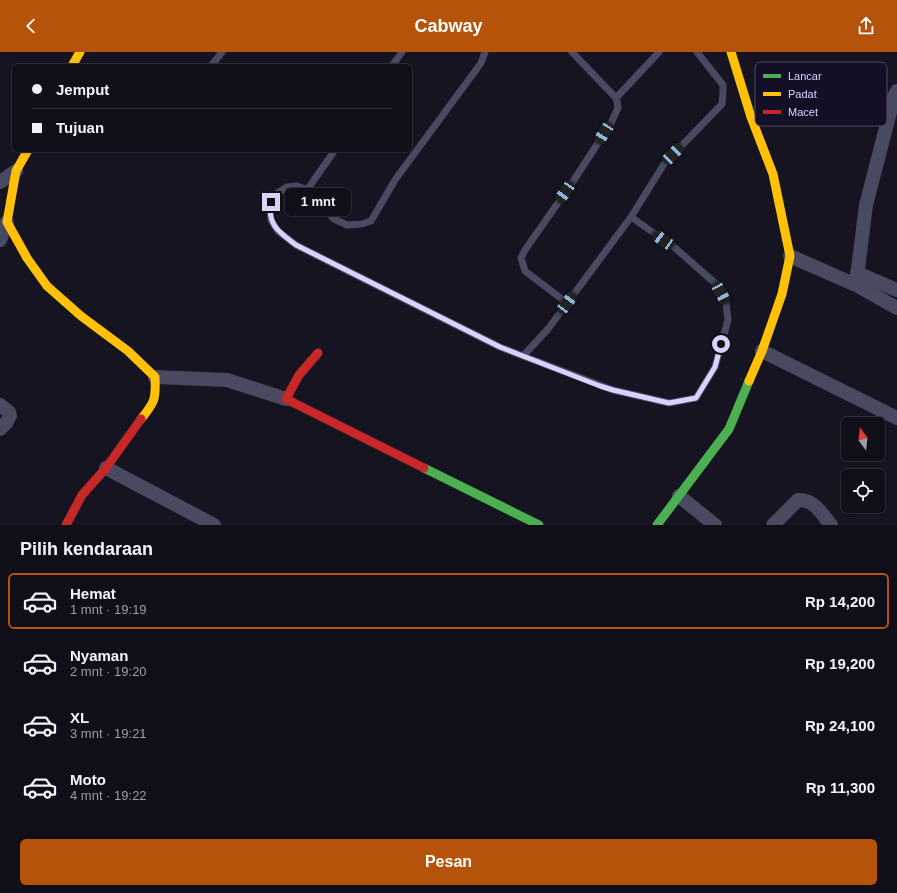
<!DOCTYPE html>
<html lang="id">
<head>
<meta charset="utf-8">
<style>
  :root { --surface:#100f19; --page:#191822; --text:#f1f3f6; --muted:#9c9ca2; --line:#302f38; --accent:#b45309 }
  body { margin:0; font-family:Helvetica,sans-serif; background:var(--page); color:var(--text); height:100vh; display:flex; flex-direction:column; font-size:15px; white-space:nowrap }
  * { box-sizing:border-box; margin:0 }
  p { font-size:13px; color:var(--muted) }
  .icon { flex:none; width:22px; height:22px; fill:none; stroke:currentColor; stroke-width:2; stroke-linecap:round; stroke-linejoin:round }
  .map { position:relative; height:473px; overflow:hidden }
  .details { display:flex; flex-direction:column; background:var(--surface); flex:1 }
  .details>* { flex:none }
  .top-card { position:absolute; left:12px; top:12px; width:400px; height:88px; border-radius:6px; box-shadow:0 1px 3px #0004,0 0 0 1px var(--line); display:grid; align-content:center; height:88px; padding:0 20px; background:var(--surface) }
  .needle { width:26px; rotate:345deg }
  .tools { position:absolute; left:841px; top:365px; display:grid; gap:8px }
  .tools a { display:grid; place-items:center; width:44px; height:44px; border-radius:6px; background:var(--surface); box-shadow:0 1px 3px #0004,0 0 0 1px var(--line); font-size:20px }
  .end { position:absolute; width:18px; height:18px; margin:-9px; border:5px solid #d9d4ff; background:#111; box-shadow:0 0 0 2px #111 }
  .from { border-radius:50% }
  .bubble { position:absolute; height:28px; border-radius:6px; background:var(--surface); box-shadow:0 1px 3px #0004,0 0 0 1px var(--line); font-size:13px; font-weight:800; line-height:28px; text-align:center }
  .car { position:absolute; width:12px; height:24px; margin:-12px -6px; border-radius:5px; box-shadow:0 0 3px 1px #0007; background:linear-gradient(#222 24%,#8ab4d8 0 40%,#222 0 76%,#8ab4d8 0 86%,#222 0) }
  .top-card b { display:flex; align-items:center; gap:14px; height:38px; font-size:15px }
  .top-card b+b { border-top:1px solid var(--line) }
  .top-card i { width:10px; height:10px; background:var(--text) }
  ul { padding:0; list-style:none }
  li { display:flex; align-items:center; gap:12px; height:56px; margin:0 8px 6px; padding:0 12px; border:2px solid transparent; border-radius:6px }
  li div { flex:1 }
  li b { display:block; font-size:15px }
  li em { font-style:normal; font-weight:800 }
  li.on { border-color:var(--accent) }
  li>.icon { width:36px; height:36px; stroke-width:1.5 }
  h2 { padding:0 20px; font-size:18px; line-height:48px }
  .cta { display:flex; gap:8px; margin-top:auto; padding:8px 20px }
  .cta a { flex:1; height:46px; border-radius:6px; background:var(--accent); color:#fff; font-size:16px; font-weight:800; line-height:46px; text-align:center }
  header { display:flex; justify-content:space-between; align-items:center; height:52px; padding:0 20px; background:var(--accent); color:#fff; font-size:18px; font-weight:800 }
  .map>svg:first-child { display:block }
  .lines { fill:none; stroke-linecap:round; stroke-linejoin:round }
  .lane { stroke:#4a4962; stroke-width:7 }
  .street { stroke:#4a4962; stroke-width:14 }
  .fast { stroke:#4caf50; stroke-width:9 }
  .slow { stroke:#ffc107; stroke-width:9 }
  .jam { stroke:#c62828; stroke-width:9 }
  .route { stroke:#d9d4ff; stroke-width:5 }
  .key { fill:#130f26; stroke:#4e4a67; stroke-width:1 }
  .key-label { font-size:11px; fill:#d9d4ff }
</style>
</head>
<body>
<header><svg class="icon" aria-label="back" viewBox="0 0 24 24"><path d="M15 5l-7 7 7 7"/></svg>Cabway<svg class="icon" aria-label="share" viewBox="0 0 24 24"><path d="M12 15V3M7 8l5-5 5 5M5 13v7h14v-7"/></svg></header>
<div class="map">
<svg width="897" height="473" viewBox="0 0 897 473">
  <rect width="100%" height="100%" fill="#161421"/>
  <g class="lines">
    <!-- lane -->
    <g class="lane">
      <path d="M 485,0 L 481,11 L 395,128 L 371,169 L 362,172 L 347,173 L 334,167 L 307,138 L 297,134 L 287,135 L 276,142 L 271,150 L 270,158 L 271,168 L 278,179 L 296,193 L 500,295 L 523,304 L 548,277 L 631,165 L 664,112 L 722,52 L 723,41 L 723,33 L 697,0"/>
      <path d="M 211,14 L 222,0"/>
      <path d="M 392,14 L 402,0"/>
      <path d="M 616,46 L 659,0"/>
      <path d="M 307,138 L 335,98"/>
      <path d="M 567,251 L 525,219 L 521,206 L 525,198 L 574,128 L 611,71 L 618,56 L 617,49 L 616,46 L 572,0"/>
      <path d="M 523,304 L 613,338 L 669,351 L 696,346 L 715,315 L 728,268 L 726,251 L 715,231 L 674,195 L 631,165"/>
    </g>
    <!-- street -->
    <g class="street">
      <path d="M 0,130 L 16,119"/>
      <path d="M 0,188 L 7,170"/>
      <path d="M 790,204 L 856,233 L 897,256"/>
      <path d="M 857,221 L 897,238"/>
      <path d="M 856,233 L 866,153 L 894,45 L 897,39"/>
      <path d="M 762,299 L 897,366"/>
      <path d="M 155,325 L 227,328 L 286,347"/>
      <path d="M 0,353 L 9,360 L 10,364 L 6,371 L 0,377"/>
      <path d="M 106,416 L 214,473"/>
      <path d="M 679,444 L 715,473"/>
      <path d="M 773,473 L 798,448 C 814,447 822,462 831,473"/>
    </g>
    <!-- fast -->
    <g class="fast">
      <path d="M 424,416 L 539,473"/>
      <path d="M 657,473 L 729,377 L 749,329"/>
    </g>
    <!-- slow -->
    <g class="slow">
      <path d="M 731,0 L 751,65 L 773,122 L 790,204 L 782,242 L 762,299 L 749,329"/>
      <path d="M 72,14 L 80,0"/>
      <path d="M 28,98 L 16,119 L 7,170 L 27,206 L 47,234 L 81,264 L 128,299 L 155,325 C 156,347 155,350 141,367"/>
    </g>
    <!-- jam -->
    <g class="jam">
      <path d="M 318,301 L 299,323 L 286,347 L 424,416"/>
      <path d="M 66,473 L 82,443 L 106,416 L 141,367"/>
    </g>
  </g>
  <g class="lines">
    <!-- route -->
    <path class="route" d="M 271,150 C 267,173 279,180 296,193 L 500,295 L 600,334 L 613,338 L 669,351 L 696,346 L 715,315 L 721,292"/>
  </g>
  <!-- legend -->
  <rect x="755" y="10" width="132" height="64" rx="6" class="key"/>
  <rect x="763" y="22" width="18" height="4" fill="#4caf50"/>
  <rect x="763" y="40" width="18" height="4" fill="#ffc107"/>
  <rect x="763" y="58" width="18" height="4" fill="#c62828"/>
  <g class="key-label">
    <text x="788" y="28">Lancar</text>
    <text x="788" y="46">Padat</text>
    <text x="788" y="64">Macet</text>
  </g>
</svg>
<div class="tools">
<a><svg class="needle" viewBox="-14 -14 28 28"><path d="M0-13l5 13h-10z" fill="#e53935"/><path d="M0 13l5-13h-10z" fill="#9c9ca2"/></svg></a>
<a><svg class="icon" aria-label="locate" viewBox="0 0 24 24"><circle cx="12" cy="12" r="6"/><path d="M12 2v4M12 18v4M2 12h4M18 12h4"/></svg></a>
</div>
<i class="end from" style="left:721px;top:292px"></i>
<i class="end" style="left:271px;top:150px"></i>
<div class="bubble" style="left:285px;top:136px;width:66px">1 mnt</div>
<i class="car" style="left:604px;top:81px;rotate:213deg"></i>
<i class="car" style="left:673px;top:102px;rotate:44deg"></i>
<i class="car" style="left:565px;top:140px;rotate:215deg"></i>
<i class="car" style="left:663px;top:188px;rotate:305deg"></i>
<i class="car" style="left:721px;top:241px;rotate:151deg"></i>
<i class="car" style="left:567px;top:251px;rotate:37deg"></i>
<div class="top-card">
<b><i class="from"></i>Jemput</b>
<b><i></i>Tujuan</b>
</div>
</div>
<section class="details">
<h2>Pilih kendaraan</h2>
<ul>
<li class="on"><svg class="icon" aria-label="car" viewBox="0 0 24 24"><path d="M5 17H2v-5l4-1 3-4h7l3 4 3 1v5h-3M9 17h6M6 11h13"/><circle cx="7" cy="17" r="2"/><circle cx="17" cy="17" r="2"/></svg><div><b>Hemat</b><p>1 mnt · 19:19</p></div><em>Rp 14,200</em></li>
<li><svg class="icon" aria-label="car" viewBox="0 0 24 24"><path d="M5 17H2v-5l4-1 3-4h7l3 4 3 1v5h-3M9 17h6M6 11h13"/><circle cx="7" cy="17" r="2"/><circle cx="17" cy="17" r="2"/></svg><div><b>Nyaman</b><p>2 mnt · 19:20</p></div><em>Rp 19,200</em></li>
<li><svg class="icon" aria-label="car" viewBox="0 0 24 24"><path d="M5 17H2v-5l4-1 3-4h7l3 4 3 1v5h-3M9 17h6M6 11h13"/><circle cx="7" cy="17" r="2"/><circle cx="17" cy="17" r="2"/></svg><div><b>XL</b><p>3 mnt · 19:21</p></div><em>Rp 24,100</em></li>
<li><svg class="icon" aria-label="car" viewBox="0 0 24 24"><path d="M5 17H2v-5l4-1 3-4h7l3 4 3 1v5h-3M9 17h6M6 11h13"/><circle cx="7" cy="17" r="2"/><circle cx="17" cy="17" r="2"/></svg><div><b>Moto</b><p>4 mnt · 19:22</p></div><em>Rp 11,300</em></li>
</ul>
<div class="cta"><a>Pesan</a></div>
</section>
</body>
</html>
